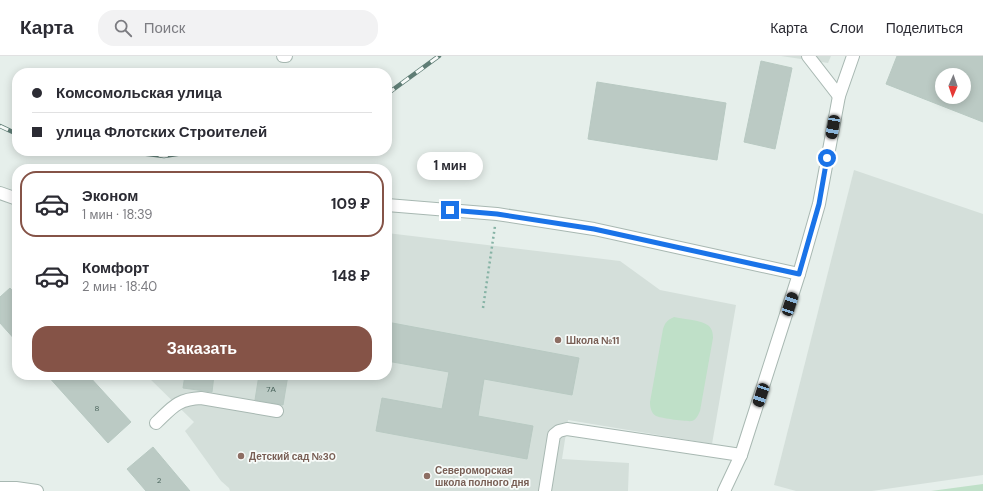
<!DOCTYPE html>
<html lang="ru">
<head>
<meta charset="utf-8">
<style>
  :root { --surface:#fff; --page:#f2f2f3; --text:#2b2b33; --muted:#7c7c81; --line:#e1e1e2; --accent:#855347 }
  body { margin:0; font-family:"DM Sans",sans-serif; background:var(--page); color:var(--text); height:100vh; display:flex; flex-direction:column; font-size:15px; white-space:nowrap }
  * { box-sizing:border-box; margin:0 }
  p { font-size:13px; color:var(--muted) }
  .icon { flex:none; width:22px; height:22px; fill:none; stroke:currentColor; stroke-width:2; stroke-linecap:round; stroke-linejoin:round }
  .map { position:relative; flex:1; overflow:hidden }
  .sheet { position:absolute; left:12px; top:108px; width:380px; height:216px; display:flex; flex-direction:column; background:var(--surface); border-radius:16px; box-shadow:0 2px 10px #0003 }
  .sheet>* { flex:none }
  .guide { position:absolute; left:12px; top:12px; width:380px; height:88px; border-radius:16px; box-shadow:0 2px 10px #0003; display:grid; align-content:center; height:88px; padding:0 20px; background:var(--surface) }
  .needle { width:26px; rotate:182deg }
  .fabs { position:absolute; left:935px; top:12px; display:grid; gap:8px }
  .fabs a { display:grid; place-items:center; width:36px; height:36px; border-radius:50%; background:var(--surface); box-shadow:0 2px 10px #0003; font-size:20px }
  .end { position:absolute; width:18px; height:18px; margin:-9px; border:5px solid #1a73e8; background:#fff; box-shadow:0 0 0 2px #fff }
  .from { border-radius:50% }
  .bubble { position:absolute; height:28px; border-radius:14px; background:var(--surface); box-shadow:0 2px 10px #0003; font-size:13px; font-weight:700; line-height:28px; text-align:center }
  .car { position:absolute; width:12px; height:24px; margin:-12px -6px; border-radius:5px; box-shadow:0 0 3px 1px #0007; background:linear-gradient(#222 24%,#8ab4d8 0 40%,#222 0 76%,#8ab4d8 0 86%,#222 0) }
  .guide b { display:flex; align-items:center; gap:14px; height:38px; font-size:15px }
  .guide b+b { border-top:1px solid var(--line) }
  .guide i { width:10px; height:10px; background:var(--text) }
  ul { padding:7px 0 0; list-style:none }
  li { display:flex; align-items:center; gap:12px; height:66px; margin:0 8px 6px; padding:0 12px; border:2px solid transparent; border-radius:16px }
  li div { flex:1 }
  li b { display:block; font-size:15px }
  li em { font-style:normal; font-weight:700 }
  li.active { border-color:var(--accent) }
  li>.icon { width:36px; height:36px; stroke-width:1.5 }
  .cta { display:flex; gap:8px; margin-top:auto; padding:8px 20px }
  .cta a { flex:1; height:46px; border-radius:16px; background:var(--accent); color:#fff; font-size:16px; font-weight:700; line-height:46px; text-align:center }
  header { display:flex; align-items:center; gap:24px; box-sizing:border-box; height:56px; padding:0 20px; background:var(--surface); border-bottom:1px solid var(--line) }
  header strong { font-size:19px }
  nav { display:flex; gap:22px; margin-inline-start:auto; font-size:14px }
  .search { width:280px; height:36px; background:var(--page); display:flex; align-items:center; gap:10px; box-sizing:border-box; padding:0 14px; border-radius:16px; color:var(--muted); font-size:15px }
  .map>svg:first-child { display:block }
  .built { fill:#d4dfda }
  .green { fill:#bfe0c8 }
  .building { fill:#bbcac4; stroke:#b8c9c2; fill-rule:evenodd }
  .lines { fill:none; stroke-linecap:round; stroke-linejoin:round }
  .minor-casing { stroke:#a8b8b2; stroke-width:14 }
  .path { stroke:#86b3a5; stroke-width:2.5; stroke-dasharray:2 3; stroke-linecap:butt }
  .minor { stroke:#fff; stroke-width:12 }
  .rail-casing { stroke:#5f7d75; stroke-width:4.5 }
  .rail { stroke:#f7fbf9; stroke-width:3; stroke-dasharray:9; stroke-linecap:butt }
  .route { stroke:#1a73e8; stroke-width:5 }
  .education-dot { fill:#8d6e63; stroke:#f7fbf9; stroke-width:1.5 }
  .labels { text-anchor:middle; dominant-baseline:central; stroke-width:3.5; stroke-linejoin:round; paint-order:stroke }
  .number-label { font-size:8px; fill:#4a645c }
  .education-label { font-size:10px; font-weight:bold; fill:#785e54; stroke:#f7fbf9; text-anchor:start }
</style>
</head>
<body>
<header>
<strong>Карта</strong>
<div class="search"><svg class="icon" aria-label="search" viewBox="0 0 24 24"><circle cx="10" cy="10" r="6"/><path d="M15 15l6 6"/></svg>Поиск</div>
<nav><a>Карта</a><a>Слои</a><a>Поделиться</a></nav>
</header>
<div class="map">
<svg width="983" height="435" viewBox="0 0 983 435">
  <rect width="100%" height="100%" fill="#e6efeb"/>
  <!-- built -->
  <g class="built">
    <path d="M 781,0 L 831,0 L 828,7 Z"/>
    <path d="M 854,114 L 983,158 L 983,419 L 872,435 L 796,435 L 774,429 Z"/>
    <path d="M 387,177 L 620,205 L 660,234 L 736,249 L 712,388 L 568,364 L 562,403 L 629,407 L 628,435 L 230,435 L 229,432 L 221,425 L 185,375 L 194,366 L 146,319 L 387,319 Z"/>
  </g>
  <!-- green -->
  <g class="green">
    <path d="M 674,261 C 683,263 702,264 709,270 C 712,273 713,277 713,282 L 700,355 C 698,359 697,363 692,365 C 688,366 660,362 656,360 C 651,357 650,351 650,346 L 663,273 C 665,267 667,264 674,261 Z"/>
    <path d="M 983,428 L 983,435 L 931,435 Z"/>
  </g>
  <!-- building -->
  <g class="building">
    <path d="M 897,0 L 983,0 L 983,66 L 886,28 ZM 942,19 L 964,19 L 964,41 L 942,41 Z"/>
    <path d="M 761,5 L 792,12 L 775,93 L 744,86 Z"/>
    <path d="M 597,26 L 726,47 L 717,104 L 588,83 Z"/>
    <path d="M 10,232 L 17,240 L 17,286 L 0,267 L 0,241 Z"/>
    <path d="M 387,266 L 579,302 L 572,339 L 484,323 L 478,360 L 533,370 L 527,403 L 376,375 L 382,342 L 442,353 L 449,316 L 387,305 Z"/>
    <path d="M 47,319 L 88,319 L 131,366 L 108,387 Z"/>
    <path d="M 185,319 L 214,319 L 212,336 L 183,332 Z"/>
    <path d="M 259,319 L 288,319 L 283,349 L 255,344 Z"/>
    <path d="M 153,391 L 190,435 L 146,435 L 127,413 Z"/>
  </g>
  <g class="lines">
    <defs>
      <g id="minor">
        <path d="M 283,0 L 286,0"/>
        <path d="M 808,0 L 839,40"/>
        <path d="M 0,137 L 17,143"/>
        <path d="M 387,149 L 497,158 L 594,173 L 799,218"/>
        <path d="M 156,367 C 172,352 177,343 201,342 L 277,355"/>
        <path d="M 0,432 L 16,432 L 37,435"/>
        <path d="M 545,435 L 554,379 L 559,375 L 567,373 L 741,399"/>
        <path d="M 724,435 L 741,399 L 799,218 L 819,148 L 839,40 L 853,0"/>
      </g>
    </defs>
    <!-- minor casing -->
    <use href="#minor" class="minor-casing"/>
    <!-- path -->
    <path class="path" d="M 483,252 L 495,170"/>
    <!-- minor -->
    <use href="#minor" class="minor"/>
    <defs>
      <g id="rail">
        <path d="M 387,38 L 439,0"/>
        <path d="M 0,70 L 17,78"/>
        <path d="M 123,95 L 164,100 L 196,95"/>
      </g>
    </defs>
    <!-- rail casing -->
    <use href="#rail" class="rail-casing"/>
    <!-- rail -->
    <use href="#rail" class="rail"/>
  </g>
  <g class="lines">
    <!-- route -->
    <path class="route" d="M 450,154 L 497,158 L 594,173 L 799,218 L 819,148 L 827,102"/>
  </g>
  <!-- markers -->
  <g class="education-dot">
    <circle cx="558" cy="284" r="4"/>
    <circle cx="241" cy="400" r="4"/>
    <circle cx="427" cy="420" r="4"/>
  </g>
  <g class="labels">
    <!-- number labels -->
    <g class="number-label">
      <text x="271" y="333">7А</text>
      <text x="97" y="352">8</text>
      <text x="159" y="424">2</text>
    </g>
    <!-- education labels -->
    <g class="education-label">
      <text x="566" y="284">Школа №11</text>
      <text x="249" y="400">Детский сад №30</text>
      <text x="435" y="414">Североморская<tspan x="435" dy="12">школа полного дня</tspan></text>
    </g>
  </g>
</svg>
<div class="fabs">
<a><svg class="needle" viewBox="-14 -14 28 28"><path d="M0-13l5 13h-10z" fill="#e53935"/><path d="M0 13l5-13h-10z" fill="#7c7c81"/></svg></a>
</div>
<i class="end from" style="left:827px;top:102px"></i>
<i class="end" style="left:450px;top:154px"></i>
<div class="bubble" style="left:417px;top:96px;width:66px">1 мин</div>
<i class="car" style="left:833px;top:71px;rotate:190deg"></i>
<i class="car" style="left:790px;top:248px;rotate:18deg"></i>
<i class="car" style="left:761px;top:339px;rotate:198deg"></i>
<div class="guide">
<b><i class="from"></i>Комсомольская улица</b>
<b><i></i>улица Флотских Строителей</b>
</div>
<section class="sheet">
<ul>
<li class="active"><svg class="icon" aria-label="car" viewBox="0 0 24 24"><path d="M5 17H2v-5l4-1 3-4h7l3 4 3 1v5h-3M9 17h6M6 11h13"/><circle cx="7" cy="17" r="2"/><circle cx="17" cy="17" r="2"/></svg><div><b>Эконом</b><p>1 мин · 18:39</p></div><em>109 ₽</em></li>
<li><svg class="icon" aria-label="car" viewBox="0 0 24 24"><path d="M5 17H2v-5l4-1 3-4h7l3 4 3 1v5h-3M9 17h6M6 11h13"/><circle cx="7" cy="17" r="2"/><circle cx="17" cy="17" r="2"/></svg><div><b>Комфорт</b><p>2 мин · 18:40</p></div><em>148 ₽</em></li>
</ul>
<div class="cta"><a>Заказать</a></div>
</section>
</div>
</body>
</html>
